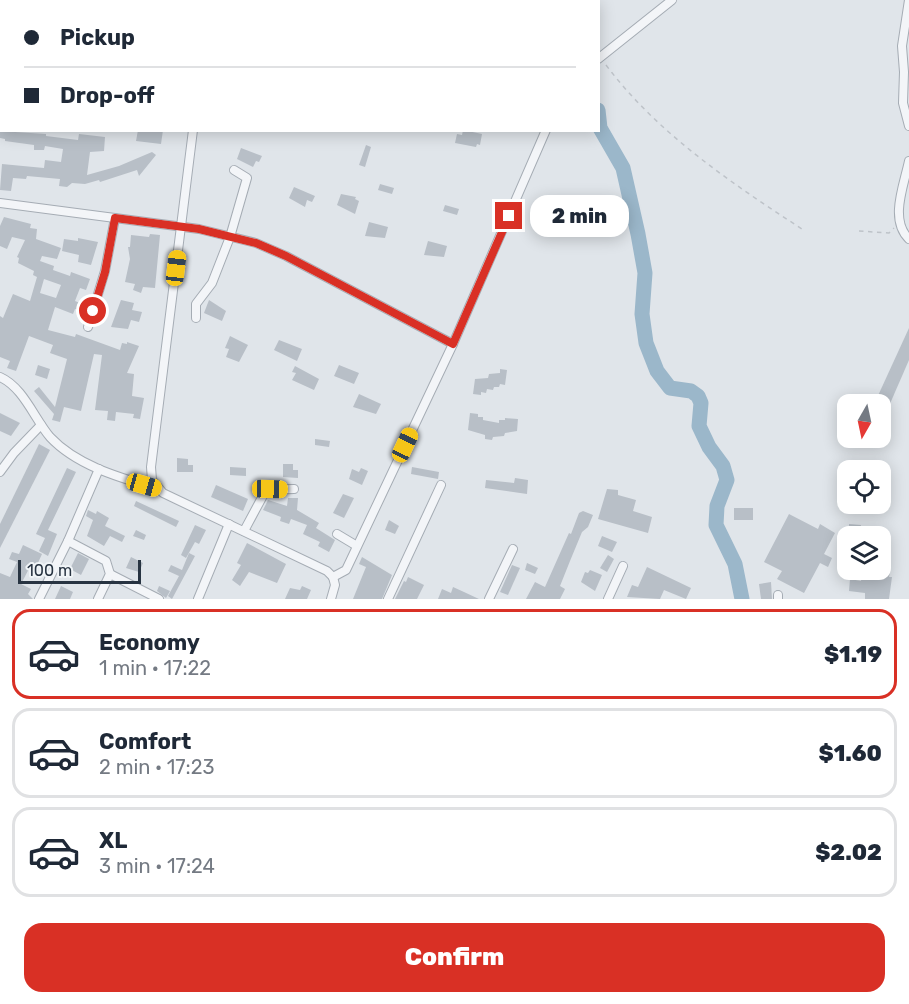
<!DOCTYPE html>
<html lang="en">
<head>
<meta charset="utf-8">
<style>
  :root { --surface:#fff; --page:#f2f2f3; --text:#1f2937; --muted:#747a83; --line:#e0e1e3; --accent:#d93025 }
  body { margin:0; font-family:Rubik,sans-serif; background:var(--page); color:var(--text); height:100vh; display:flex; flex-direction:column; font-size:22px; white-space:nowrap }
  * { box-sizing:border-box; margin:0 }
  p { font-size:20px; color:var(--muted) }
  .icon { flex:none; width:33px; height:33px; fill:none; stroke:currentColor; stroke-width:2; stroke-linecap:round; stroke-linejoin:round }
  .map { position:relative; height:599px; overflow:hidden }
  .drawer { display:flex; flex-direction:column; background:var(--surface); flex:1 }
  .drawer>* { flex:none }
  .top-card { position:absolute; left:0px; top:0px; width:600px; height:132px; box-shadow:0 3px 15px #0003; display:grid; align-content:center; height:132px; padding:0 24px; background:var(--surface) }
  .needle { width:39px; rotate:189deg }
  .tools { position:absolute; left:837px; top:394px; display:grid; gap:12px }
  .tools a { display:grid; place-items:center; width:54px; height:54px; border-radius:12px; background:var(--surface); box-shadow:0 3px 15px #0003; font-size:30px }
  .scale { position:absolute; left:18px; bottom:15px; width:123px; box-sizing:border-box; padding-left:6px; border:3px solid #283442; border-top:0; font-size:16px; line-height:21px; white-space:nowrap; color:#283442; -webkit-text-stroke:4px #f0f4f7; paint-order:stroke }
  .end { position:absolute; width:27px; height:27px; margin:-14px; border:8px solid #d93025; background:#fff; box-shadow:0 0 0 3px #fff }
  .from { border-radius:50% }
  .bubble { position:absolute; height:42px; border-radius:18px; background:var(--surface); box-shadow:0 3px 15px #0003; font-size:20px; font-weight:800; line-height:42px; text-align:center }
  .car { position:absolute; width:18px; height:36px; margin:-18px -9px; border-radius:8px; box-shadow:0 0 4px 2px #0007; background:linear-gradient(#f5c518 24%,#345 0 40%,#f5c518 0 76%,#345 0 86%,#f5c518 0) }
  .top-card b { display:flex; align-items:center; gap:21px; height:57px; font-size:22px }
  .top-card b+b { border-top:2px solid var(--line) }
  .top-card i { width:15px; height:15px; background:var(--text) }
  ul { padding:10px 0 0; list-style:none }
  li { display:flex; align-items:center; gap:18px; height:90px; margin:0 12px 9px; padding:0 12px; border:3px solid var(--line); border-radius:18px }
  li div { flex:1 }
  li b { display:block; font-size:22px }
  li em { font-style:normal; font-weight:800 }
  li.selected { border-color:var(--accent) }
  li>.icon { width:54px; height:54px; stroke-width:1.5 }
  .primary-button { display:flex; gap:12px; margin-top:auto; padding:12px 24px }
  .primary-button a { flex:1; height:69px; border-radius:18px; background:var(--accent); color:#fff; font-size:24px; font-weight:800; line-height:69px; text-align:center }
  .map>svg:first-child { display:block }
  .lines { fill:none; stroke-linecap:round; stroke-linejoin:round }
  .river { stroke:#9bb7ca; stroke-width:15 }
  .building { fill:#b8bfc7; fill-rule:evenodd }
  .minor-casing { stroke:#a5acb4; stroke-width:10 }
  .path { stroke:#bec3c9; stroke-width:1.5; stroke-dasharray:4.5 4.5; stroke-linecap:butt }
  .minor { stroke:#f3f5f8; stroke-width:8 }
  .route { stroke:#d93025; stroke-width:8 }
</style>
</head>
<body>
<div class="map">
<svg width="909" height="599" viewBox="0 0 909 599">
  <rect width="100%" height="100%" fill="#e0e5ea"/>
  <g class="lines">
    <!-- river -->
    <g class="river">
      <path d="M 538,0 L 538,2"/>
      <path d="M 598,110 L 600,128 L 623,168 L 638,234 L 645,273 L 642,314 L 646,343 L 657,371 L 670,388 L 691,391 L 698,396 L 701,403 L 699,426 L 709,447 L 723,466 L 727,480 L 717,506 L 716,525 L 735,564 L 742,599"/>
    </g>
  </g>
  <!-- building -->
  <g class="building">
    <path d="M 138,130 L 163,130 L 161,144 L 136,141 Z"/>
    <path d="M 463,130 L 482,134 L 480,145 L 477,144 L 476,147 L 455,143 L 457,134 L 462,135 Z"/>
    <path d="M 0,131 L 46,134 L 46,136 L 78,140 L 79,134 L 105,137 L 104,151 L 90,152 L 87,175 L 119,166 L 152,152 L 156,155 L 139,176 L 137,170 L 100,182 L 99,180 L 85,184 L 72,183 L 67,187 L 59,186 L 60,179 L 27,176 L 26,179 L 13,178 L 11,191 L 0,190 L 2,164 L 44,168 L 45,160 L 61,162 L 63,149 L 45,146 L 44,150 L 34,150 L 34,145 L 5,141 L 5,139 L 0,138 Z"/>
    <path d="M 366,145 L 371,147 L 365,167 L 359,165 Z"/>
    <path d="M 241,148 L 262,156 L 259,162 L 256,161 L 253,167 L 237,159 Z"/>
    <path d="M 380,184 L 394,188 L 392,194 L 378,190 Z"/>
    <path d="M 294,187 L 315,196 L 312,202 L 307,200 L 305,207 L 289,198 Z"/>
    <path d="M 341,194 L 356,197 L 355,199 L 359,201 L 355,214 L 337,205 Z"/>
    <path d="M 445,205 L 459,209 L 457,215 L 443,211 Z"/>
    <path d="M 4,217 L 31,224 L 30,228 L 37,229 L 36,239 L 61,248 L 57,259 L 42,256 L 40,261 L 54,266 L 53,270 L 70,276 L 71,272 L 90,279 L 86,290 L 80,288 L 75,301 L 80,303 L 78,310 L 75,309 L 73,314 L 55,307 L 48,330 L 75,337 L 76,334 L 120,350 L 122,343 L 127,344 L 127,342 L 139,346 L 127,373 L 134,374 L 132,396 L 144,398 L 140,419 L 133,418 L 134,414 L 116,412 L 115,421 L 107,420 L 108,411 L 95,410 L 102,355 L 94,354 L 81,411 L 64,407 L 60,422 L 52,420 L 54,414 L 34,391 L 39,387 L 55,407 L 67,359 L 50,353 L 53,345 L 29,336 L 16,371 L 7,368 L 10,361 L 0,357 L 0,316 L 3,318 L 13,294 L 30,301 L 37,277 L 33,275 L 34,271 L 18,263 L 19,258 L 17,257 L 25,240 L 12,237 L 7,249 L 0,246 L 0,226 ZM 44,279 L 61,285 L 56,298 L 40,293 Z"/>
    <path d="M 369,222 L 388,227 L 385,238 L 365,236 Z"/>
    <path d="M 150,234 L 160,235 L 155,288 L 143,287 L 141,293 L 133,290 L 135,284 L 125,282 L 130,259 L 128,247 L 130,247 L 131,235 L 149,237 Z"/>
    <path d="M 78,238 L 98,242 L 91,265 L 78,262 L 79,255 L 62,251 L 64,239 L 78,241 Z"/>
    <path d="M 428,241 L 447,246 L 444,257 L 424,255 Z"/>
    <path d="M 121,300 L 134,303 L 132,310 L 142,312 L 139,322 L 131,320 L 128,329 L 111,327 Z"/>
    <path d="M 209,300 L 226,311 L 222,321 L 204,313 Z"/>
    <path d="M 909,328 L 909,360 L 889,406 L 876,400 Z"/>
    <path d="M 230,336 L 248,345 L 239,362 L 226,357 L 229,349 L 225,348 Z"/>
    <path d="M 279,340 L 302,349 L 297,361 L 274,350 Z"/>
    <path d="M 38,365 L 50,369 L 47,379 L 35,375 Z"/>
    <path d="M 339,365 L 359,373 L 354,384 L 334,376 Z"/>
    <path d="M 295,366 L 319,379 L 314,390 L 292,380 L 296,373 L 292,372 Z"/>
    <path d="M 500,369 L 507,370 L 505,385 L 500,384 L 499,387 L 494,387 L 493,390 L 487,389 L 486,393 L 481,392 L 481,395 L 473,394 L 475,379 L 488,378 L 489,374 L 500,373 Z"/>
    <path d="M 359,394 L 381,404 L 376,414 L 353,407 Z"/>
    <path d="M 0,413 L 20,423 L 11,436 L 0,431 Z"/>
    <path d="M 470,413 L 478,414 L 478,417 L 483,417 L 483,420 L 499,423 L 499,420 L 505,420 L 505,418 L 518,419 L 517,431 L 505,433 L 504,436 L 493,437 L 492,440 L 485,439 L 485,435 L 468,430 Z"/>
    <path d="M 315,439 L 330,441 L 329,447 L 315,445 Z"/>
    <path d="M 39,444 L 50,450 L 0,548 L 0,524 Z"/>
    <path d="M 177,458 L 188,459 L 188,465 L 193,465 L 193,472 L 177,472 Z"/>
    <path d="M 283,464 L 293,464 L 293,470 L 298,470 L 298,478 L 283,477 Z"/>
    <path d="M 230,467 L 246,468 L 246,476 L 230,475 Z"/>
    <path d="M 412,467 L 439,472 L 438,479 L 411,474 Z"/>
    <path d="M 67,468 L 76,472 L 48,530 L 57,534 L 48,556 L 39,551 L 45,538 L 36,534 Z"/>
    <path d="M 361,468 L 368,471 L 362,485 L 349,479 L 352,469 L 359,472 Z"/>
    <path d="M 515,478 L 528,480 L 527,494 L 485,488 L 486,480 L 514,483 Z"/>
    <path d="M 216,485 L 248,499 L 243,511 L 211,497 Z"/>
    <path d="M 607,489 L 618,490 L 618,495 L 636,500 L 633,511 L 652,517 L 648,533 L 598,519 Z"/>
    <path d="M 343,494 L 354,498 L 344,518 L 333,513 Z"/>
    <path d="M 288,498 L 298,498 L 297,510 L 319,523 L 316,528 L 335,540 L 329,552 L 318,546 L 320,542 L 303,534 L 307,525 L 291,519 L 289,524 L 280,521 L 281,517 L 263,510 L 268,500 L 287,506 Z"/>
    <path d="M 136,501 L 179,521 L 176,527 L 134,506 Z"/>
    <rect x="734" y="508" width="19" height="12"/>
    <path d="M 88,510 L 96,514 L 97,511 L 109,518 L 105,526 L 125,536 L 122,542 L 110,536 L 104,546 L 87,536 L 93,520 L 86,516 Z"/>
    <path d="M 583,511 L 593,515 L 588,527 L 582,532 L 570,561 L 560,586 L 565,589 L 560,599 L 526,599 L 535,582 L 545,587 L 569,533 L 571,534 L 579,513 Z"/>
    <path d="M 789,514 L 818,529 L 820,524 L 835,533 L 824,554 L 832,558 L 828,567 L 820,563 L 804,593 L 777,579 L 782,571 L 764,562 Z"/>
    <path d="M 389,520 L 399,526 L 395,534 L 385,530 Z"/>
    <path d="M 849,524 L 861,525 L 860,531 L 849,530 Z"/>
    <path d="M 195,525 L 206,530 L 199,544 L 195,542 L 186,558 L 181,555 Z"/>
    <path d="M 136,530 L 146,535 L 144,540 L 133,536 Z"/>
    <path d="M 602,536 L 617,542 L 612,552 L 598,546 Z"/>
    <path d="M 247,543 L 286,564 L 277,583 L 249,572 L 240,586 L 232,580 L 241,565 L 237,563 Z"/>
    <path d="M 23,545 L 42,554 L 37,565 L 32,563 L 21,584 L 31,589 L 28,594 L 33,599 L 0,599 L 0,573 L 10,577 L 17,562 L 9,559 L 12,552 L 19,554 Z"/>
    <path d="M 78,553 L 89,559 L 81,575 L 70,569 Z"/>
    <path d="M 189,553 L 195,556 L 172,599 L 168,596 L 179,576 L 168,571 L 171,565 L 182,570 Z"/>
    <path d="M 608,555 L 614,559 L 607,572 L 600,568 Z"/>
    <path d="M 131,557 L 143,563 L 139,572 L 126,568 Z"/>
    <path d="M 362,557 L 392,575 L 382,599 L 353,599 L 366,567 L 359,564 Z"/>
    <path d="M 527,563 L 538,568 L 535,574 L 525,570 Z"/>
    <path d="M 512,565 L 520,568 L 508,595 L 500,592 Z"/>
    <path d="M 647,567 L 691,588 L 686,599 L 664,590 L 660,599 L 627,597 L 632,585 L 638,587 Z"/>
    <path d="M 590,570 L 602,575 L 595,591 L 581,582 L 585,572 L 588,573 Z"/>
    <path d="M 875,570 L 890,572 L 889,577 L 892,577 L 889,599 L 865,599 L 865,593 L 849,591 L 850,579 L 861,581 L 862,574 L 875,575 Z"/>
    <path d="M 408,577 L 424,585 L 417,599 L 395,599 L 404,581 L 406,582 Z"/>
    <path d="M 771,582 L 772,599 L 761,599 L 759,584 Z"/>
    <path d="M 61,586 L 73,592 L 70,599 L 55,599 Z"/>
    <path d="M 159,586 L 170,591 L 166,598 L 157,591 Z"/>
    <path d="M 302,586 L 311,590 L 307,599 L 285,599 L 290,588 L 300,590 Z"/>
    <path d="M 453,587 L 464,592 L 479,599 L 438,599 L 442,589 L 451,593 Z"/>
  </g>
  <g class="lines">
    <defs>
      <g id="minor">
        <path d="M 44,0 L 44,2"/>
        <path d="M 909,0 L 902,46 L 904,72 L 903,103 L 909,126"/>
        <path d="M 121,2 L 121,0"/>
        <path d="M 185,2 L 185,0"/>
        <path d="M 208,2 L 208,0"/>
        <path d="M 598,59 L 672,0"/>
        <path d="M 0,115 L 2,115"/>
        <path d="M 193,130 L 151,467 L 152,480 L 163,493 L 327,571 L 333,577"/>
        <path d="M 909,161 C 904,185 889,220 909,239"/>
        <path d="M 0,203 L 199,229 L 256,243 L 286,256 L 453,344"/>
        <path d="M 196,318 L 196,304 L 212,283 L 230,237 L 247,178 L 234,170"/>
        <path d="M 88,327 L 105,271 L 115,218"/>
        <path d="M 0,377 C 23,387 34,418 50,437 C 77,466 121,478 158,489"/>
        <path d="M 0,472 L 14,453 L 41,425"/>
        <path d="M 244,531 L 266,490 L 294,489"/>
        <path d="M 337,534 L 357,546"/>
        <path d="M 68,541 L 106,561 L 110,574 L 98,599"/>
        <path d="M 110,574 L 159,599"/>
        <path d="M 333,577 L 346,570 L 453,344 L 546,130"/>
        <path d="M 778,595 L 778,599"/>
        <path d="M 39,599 L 68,541 L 99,469"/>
        <path d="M 198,599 L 229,524"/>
        <path d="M 331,599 L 335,585 L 333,577"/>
        <path d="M 388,599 L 441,485"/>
        <path d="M 489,599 L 513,549"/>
        <path d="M 608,599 L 623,566"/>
      </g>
    </defs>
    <!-- minor casing -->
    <use href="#minor" class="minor-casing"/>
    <!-- path -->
    <g class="path">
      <path d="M 606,65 C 657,133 731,183 802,229"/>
      <path d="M 859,231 L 889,233 L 894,228"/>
    </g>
    <!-- minor -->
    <use href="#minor" class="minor"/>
  </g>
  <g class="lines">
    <!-- route -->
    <path class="route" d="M 93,311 L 105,272 L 115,218 L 199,229 L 256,243 L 286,256 L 453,344 L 509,216"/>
  </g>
</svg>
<div class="tools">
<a><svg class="needle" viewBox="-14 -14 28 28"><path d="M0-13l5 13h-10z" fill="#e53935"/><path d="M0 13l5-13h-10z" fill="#747a83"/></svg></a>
<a><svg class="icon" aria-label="locate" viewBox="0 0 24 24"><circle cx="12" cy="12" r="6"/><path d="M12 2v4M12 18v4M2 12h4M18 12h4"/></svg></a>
<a><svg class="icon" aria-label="layers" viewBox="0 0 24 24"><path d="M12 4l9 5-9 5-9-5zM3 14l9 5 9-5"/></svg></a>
</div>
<div class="scale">100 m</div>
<i class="end from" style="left:93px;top:311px"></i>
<i class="end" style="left:509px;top:216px"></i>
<div class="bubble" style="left:530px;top:195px;width:99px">2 min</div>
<i class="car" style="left:176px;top:268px;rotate:7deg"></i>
<i class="car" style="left:405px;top:445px;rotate:25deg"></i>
<i class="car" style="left:144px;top:485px;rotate:106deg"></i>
<i class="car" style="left:270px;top:489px;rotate:91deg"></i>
<div class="top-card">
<b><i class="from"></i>Pickup</b>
<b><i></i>Drop-off</b>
</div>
</div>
<section class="drawer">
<ul>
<li class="selected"><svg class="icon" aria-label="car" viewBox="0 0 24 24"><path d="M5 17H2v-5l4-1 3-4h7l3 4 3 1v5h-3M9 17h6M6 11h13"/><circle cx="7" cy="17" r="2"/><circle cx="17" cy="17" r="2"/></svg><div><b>Economy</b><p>1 min · 17:22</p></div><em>$1.19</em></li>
<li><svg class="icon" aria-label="car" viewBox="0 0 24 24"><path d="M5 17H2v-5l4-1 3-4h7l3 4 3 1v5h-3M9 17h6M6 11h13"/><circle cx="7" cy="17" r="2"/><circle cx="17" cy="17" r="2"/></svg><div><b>Comfort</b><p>2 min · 17:23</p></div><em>$1.60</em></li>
<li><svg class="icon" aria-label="car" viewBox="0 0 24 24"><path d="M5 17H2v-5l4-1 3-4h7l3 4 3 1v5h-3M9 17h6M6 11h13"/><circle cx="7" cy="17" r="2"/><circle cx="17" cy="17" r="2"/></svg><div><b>XL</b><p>3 min · 17:24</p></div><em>$2.02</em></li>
</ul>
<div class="primary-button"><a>Confirm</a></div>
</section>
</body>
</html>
